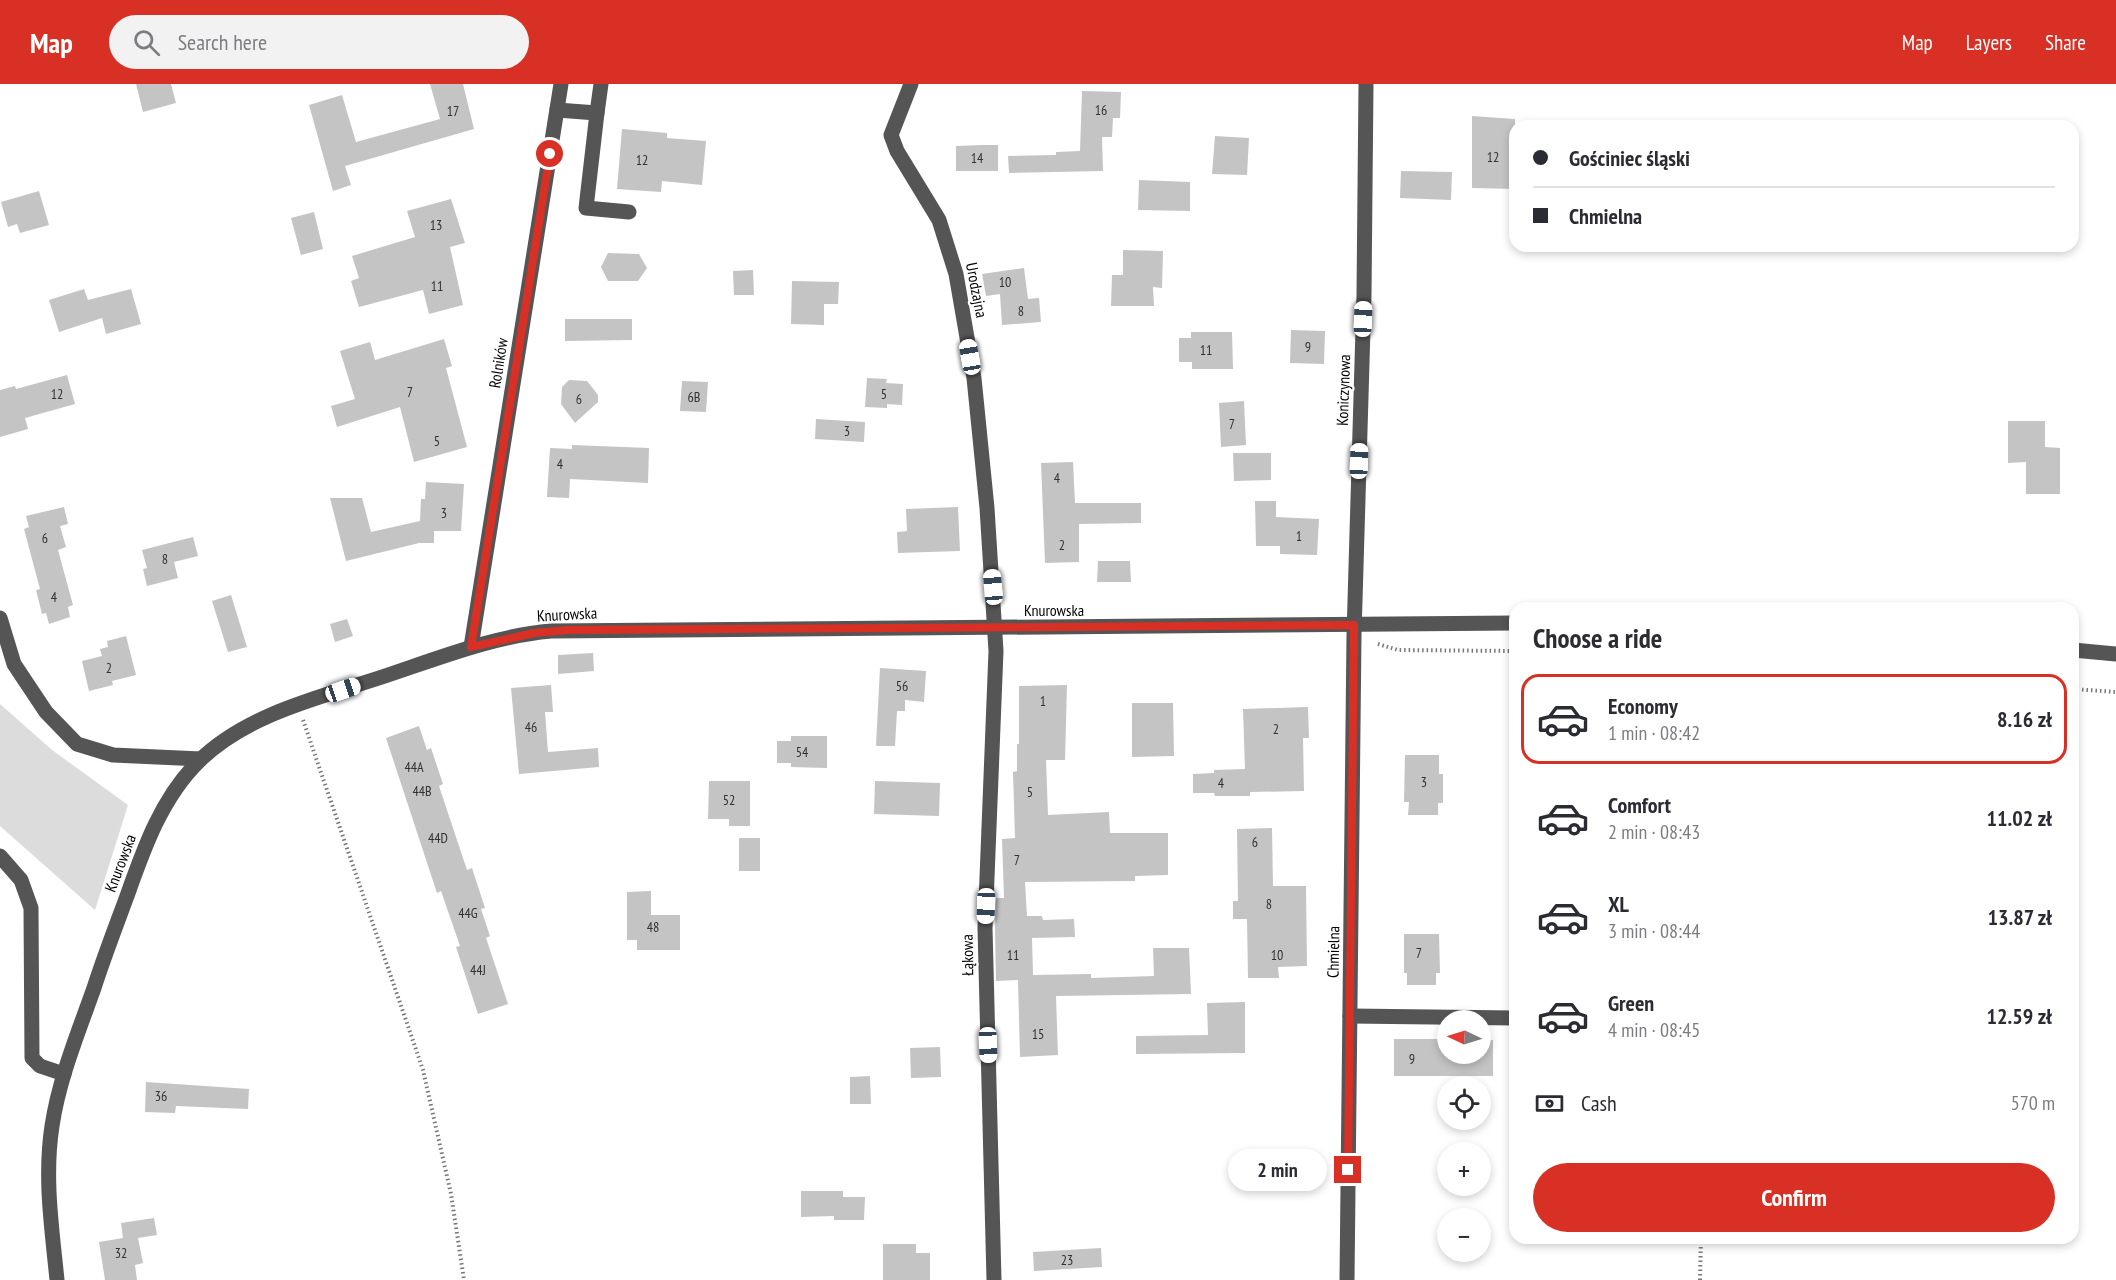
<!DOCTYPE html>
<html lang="en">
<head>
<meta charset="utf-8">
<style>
  :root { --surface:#fff; --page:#f2f2f3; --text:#2b2b33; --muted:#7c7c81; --line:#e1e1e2; --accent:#d93025 }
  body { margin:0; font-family:"PT Sans Narrow",sans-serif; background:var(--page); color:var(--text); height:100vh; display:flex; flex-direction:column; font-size:22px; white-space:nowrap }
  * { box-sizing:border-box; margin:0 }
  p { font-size:20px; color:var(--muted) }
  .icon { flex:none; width:33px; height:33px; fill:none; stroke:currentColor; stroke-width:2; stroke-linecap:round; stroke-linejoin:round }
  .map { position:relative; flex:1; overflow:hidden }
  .side { position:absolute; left:1509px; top:518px; width:570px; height:642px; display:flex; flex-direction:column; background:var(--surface); border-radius:18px; box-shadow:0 3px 9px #0003 }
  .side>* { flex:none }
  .banner { position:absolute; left:1509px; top:36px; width:570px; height:132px; border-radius:18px; box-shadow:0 3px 9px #0003; display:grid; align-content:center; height:132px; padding:0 24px; background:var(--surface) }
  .needle { width:39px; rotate:274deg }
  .fabs { position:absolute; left:1437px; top:926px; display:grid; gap:12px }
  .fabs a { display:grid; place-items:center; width:54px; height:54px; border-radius:50%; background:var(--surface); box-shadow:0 3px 9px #0003; font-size:30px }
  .end { position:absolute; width:27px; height:27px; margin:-14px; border:8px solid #d93025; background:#fff; box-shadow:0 0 0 3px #fff }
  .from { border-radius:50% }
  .bubble { position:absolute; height:42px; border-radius:21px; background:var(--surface); box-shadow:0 3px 9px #0003; font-size:20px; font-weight:700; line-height:42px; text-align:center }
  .car { position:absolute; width:18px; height:36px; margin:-18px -9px; border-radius:8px; box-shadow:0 0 4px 2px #0007; background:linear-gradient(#fff 24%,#345 0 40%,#fff 0 76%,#345 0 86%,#fff 0) }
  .banner b { display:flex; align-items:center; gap:21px; height:57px; font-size:22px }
  .banner b+b { border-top:2px solid var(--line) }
  .banner i { width:15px; height:15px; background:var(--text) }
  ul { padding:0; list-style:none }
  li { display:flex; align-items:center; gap:18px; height:90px; margin:0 12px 9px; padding:0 12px; border:3px solid transparent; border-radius:18px }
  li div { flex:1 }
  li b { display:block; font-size:22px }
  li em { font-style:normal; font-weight:700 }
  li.active { border-color:var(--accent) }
  li>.icon { width:54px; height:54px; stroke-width:1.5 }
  h2 { padding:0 24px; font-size:27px; line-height:72px }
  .pay { display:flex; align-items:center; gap:15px; height:66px; padding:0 24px; font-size:22px }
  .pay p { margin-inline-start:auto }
  .action { display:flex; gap:12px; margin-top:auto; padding:12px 24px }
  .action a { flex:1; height:69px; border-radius:36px; background:var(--accent); color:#fff; font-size:24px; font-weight:700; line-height:69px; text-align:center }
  header { display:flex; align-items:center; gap:36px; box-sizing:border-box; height:84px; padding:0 30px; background:var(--accent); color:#fff }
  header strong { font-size:28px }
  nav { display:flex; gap:33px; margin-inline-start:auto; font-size:21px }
  .search { width:420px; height:54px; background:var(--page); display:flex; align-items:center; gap:15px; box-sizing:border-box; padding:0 21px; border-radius:33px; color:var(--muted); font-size:22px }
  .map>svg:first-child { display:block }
  .green { fill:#dcdcdc }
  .building { fill:#c4c4c4 }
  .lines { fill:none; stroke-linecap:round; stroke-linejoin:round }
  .path { stroke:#777; stroke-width:4; stroke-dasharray:1.5 3; stroke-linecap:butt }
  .minor { stroke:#555; stroke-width:15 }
  .route { stroke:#d93025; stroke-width:8 }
  .labels { text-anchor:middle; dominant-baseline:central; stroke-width:4.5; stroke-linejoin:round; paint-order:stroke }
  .number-label { font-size:14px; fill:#313131 }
  .street-label { font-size:16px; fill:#000; stroke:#fff }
</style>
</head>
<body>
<header>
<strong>Map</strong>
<div class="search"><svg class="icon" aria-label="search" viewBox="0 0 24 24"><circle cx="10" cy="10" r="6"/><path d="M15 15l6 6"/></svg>Search here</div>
<nav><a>Map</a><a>Layers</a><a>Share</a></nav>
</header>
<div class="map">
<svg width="2116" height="1196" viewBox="0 0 2116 1196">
  <rect width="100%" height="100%" fill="#fff"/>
  <!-- green -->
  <path class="green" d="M 0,620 L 52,666 L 128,721 L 95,826 L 0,742 Z"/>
  <!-- building -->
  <g class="building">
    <path d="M 136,0 L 171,0 L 176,19 L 143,28 Z"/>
    <path d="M 430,0 L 463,0 L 474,45 L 345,82 L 351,101 L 333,107 L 309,21 L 342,11 L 356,58 L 440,35 Z"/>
    <path d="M 1082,7 L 1121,8 L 1120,34 L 1113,34 L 1112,53 L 1102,53 L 1103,87 L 1009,89 L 1008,72 L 1056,71 L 1056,68 L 1080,67 Z"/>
    <path d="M 1472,32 L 1515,35 L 1515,105 L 1472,104 Z"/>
    <path d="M 622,45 L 667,49 L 667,54 L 706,57 L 702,101 L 662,97 L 661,108 L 617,105 Z"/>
    <path d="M 1215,52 L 1249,54 L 1247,91 L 1212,90 Z"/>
    <path d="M 982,61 L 998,61 L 998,87 L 956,87 L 956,62 Z"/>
    <path d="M 1401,87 L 1452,88 L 1451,116 L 1400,114 Z"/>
    <path d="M 1139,96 L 1190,98 L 1190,127 L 1138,126 Z"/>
    <path d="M 39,107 L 49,141 L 20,149 L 17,140 L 8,143 L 1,118 Z"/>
    <path d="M 451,115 L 465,159 L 450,163 L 463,221 L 429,230 L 423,206 L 359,223 L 351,197 L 359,194 L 352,172 L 415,153 L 407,127 Z"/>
    <path d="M 314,128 L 323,165 L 301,171 L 291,134 Z"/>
    <path d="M 1123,166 L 1163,167 L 1162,204 L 1153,203 L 1154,222 L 1111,222 L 1112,191 L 1123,191 Z"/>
    <path d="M 608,169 L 639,170 L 647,184 L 638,197 L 608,197 L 601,183 Z"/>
    <path d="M 1024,184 L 1028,215 L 1039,214 L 1041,238 L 1002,241 L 1000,210 L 986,212 L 982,190 Z"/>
    <path d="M 753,186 L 754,211 L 734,211 L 733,187 Z"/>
    <path d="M 792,197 L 839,198 L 838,220 L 824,220 L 824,241 L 791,240 Z"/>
    <path d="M 84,205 L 88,216 L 131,205 L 141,240 L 106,250 L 102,234 L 59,248 L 49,216 Z"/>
    <path d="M 565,235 L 632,235 L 632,256 L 565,257 Z"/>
    <path d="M 1291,246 L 1325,247 L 1324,280 L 1290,279 Z"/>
    <path d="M 1191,248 L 1232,248 L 1233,285 L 1192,285 L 1192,278 L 1179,278 L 1179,254 L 1191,254 Z"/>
    <path d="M 444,255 L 452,282 L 446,284 L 467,363 L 414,378 L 400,323 L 337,343 L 331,322 L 355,315 L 340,267 L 370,258 L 375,276 Z"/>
    <path d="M 67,291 L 75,320 L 25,334 L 28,345 L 0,353 L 0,306 L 15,302 L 16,305 Z"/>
    <path d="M 867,294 L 887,295 L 886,299 L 903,300 L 902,321 L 887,320 L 887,324 L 865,323 Z"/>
    <path d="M 569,296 L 587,297 L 598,311 L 598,318 L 575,339 L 561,320 L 562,303 Z"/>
    <path d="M 682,297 L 708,298 L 706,328 L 680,327 Z"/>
    <path d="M 1244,317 L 1246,361 L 1221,363 L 1219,319 Z"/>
    <path d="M 816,335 L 865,338 L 864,358 L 815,355 Z"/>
    <path d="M 2008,337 L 2045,337 L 2045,363 L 2060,364 L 2060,410 L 2026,410 L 2026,378 L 2008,379 Z"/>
    <path d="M 572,361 L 649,364 L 648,399 L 570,395 L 569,414 L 547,413 L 550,364 L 572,365 Z"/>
    <path d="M 1233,369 L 1271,369 L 1271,396 L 1234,397 Z"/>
    <path d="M 1073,378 L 1075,419 L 1141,419 L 1141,439 L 1079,440 L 1079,478 L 1045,479 L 1041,379 Z"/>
    <path d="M 426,398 L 464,400 L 461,447 L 434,447 L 434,459 L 419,459 L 346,477 L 330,414 L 362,414 L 371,448 L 420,437 L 421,415 L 425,415 Z"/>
    <path d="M 1255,417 L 1276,417 L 1276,433 L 1319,435 L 1317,471 L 1280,470 L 1280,462 L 1256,462 Z"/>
    <path d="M 64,423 L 68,440 L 60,442 L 66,463 L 58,466 L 73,521 L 68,523 L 70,533 L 49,540 L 46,529 L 42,530 L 36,506 L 40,505 L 24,445 L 29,443 L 26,432 Z"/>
    <path d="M 958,423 L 960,467 L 898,469 L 897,448 L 907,447 L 906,425 Z"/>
    <path d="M 193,453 L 198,472 L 174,478 L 178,494 L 147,502 L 143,485 L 147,484 L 142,466 Z"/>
    <path d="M 1098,477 L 1130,477 L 1131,498 L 1097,498 Z"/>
    <path d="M 231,511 L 247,563 L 228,568 L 212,517 Z"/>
    <path d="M 347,535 L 353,552 L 335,558 L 330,540 Z"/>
    <path d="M 126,552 L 136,591 L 112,597 L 113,601 L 89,607 L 82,577 L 102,572 L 100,565 L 108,563 L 107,557 Z"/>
    <path d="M 593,569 L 594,587 L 558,590 L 558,571 Z"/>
    <path d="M 880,584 L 926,587 L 924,618 L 905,616 L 905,627 L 897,627 L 895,662 L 877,662 L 876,661 Z"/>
    <path d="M 551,601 L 553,628 L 545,628 L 548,668 L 598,664 L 599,683 L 519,690 L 511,604 Z"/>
    <path d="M 1067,601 L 1065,676 L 1046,676 L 1048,731 L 1109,728 L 1110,749 L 1168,749 L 1168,791 L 1135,792 L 1135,797 L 1025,798 L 1027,832 L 1042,832 L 1043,836 L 1074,835 L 1075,853 L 1032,854 L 1033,891 L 1091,890 L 1091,894 L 1154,892 L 1153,864 L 1189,864 L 1191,910 L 1056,912 L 1058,971 L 1020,973 L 1018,896 L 996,897 L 995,844 L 996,814 L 1004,814 L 1002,755 L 1015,754 L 1013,688 L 1017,687 L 1017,660 L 1019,660 L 1019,602 Z"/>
    <path d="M 1132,619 L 1173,619 L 1174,672 L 1132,673 Z"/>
    <path d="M 1308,623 L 1309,654 L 1303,654 L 1304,707 L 1250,708 L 1250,712 L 1215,712 L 1214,709 L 1193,709 L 1193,690 L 1214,689 L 1214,686 L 1245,685 L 1243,625 Z"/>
    <path d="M 419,642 L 427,666 L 431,664 L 443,700 L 439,702 L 467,786 L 472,784 L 485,824 L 481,825 L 490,852 L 486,854 L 508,920 L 478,930 L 456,863 L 460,862 L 441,807 L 437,809 L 386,654 Z"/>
    <path d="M 791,652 L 827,652 L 827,684 L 791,683 L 791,679 L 777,679 L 777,657 L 791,657 Z"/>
    <path d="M 1405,671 L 1439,671 L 1439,690 L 1443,690 L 1443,719 L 1438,719 L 1438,731 L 1408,731 L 1409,718 L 1404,718 Z"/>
    <path d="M 709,697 L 750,697 L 750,742 L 729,742 L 729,735 L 708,735 Z"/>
    <path d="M 875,697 L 940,699 L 939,732 L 874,730 Z"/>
    <path d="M 1272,744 L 1273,802 L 1306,802 L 1307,882 L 1278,883 L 1279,894 L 1248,894 L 1247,835 L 1233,835 L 1233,817 L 1238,817 L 1237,745 Z"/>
    <rect x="739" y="754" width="21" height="33"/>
    <path d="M 651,807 L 651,831 L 680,831 L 680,866 L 637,866 L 637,856 L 627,856 L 627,808 Z"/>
    <path d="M 1404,850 L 1439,850 L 1440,889 L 1436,889 L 1436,901 L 1407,901 L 1407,889 L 1404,889 Z"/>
    <path d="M 1245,918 L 1245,969 L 1136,970 L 1136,952 L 1208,951 L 1207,919 Z"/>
    <path d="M 1394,955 L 1448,955 L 1448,969 L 1480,969 L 1480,956 L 1493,956 L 1493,992 L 1394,992 Z"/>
    <path d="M 940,963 L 941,993 L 911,994 L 910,964 Z"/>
    <path d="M 870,992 L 871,1020 L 850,1020 L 850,993 Z"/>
    <path d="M 146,998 L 249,1005 L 248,1025 L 176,1022 L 175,1029 L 145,1028 Z"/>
    <path d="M 801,1107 L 843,1107 L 843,1113 L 865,1113 L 864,1136 L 834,1136 L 834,1132 L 801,1133 Z"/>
    <path d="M 154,1134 L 157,1151 L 138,1154 L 143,1179 L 135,1181 L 137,1196 L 105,1196 L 99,1158 L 123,1154 L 121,1139 Z"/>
    <path d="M 883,1160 L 916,1160 L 916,1169 L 930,1169 L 930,1196 L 883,1196 Z"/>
    <path d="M 1101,1164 L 1102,1183 L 1034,1187 L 1033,1168 Z"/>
  </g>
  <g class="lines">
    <!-- path -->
    <g class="path">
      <path d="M 1378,560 L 1398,566 L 1515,567"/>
      <path d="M 2073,605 L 2116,608"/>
      <path d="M 303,636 L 423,986 L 451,1110 L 464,1196"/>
      <path d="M 1700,1196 L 1701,1154"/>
    </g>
    <!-- minor -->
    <g class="minor">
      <path d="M 911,0 L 891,51 L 897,67 L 939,136 L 956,190 L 974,294 L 987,424 L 996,567 L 985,844 L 994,1196"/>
      <path d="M 557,26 L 597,29 L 586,124 L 629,128"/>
      <path d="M 597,29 L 601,0"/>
      <path d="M 0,534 L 14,580 L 46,628 L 77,660 L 113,671 L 201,675"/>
      <path d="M 471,563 L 561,0"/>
      <path d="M 2073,566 L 2116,570"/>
      <path d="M 0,772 L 21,796 L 31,824 L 32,974 L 40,982 L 64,990"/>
      <path d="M 1350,932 L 1515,934"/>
      <path d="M 57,1196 C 52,1145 44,1094 52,1042 C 59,995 78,949 94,904 C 104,873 116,842 127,812 C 144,764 162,713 199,677 C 248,629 322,613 385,592 C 439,574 494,552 551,547 L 1515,539"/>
      <path d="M 1347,1196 L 1354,551 L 1364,211 L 1366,0"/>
    </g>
  </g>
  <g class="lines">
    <!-- route -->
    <path class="route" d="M 550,70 L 471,563 L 534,549 L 569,546 L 1354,541 L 1348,1086"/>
  </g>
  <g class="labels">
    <!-- number labels -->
    <g class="number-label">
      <text x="1101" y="26">16</text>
      <text x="453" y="27">17</text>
      <text x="1493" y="73">12</text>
      <text x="977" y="74">14</text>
      <text x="642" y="76">12</text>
      <text x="436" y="141">13</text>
      <text x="1005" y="198">10</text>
      <text x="437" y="202">11</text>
      <text x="1021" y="227">8</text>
      <text x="1308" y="263">9</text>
      <text x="1206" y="266">11</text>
      <text x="410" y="308">7</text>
      <text x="57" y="310">12</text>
      <text x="884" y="310">5</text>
      <text x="694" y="313">6B</text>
      <text x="579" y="315">6</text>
      <text x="1232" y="340">7</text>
      <text x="847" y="347">3</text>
      <text x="437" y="357">5</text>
      <text x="560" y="380">4</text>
      <text x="1057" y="394">4</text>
      <text x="444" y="429">3</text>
      <text x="1299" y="452">1</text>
      <text x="45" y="454">6</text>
      <text x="1062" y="461">2</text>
      <text x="165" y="475">8</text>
      <text x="54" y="513">4</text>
      <text x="109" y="584">2</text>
      <text x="902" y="602">56</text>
      <text x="1043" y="617">1</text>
      <text x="531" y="643">46</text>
      <text x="1276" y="645">2</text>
      <text x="802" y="668">54</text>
      <text x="414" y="683">44A</text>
      <text x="1424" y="698">3</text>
      <text x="1221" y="699">4</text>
      <text x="422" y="707">44B</text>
      <text x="1030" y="708">5</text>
      <text x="729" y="716">52</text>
      <text x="438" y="754">44D</text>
      <text x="1255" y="758">6</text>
      <text x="1017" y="776">7</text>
      <text x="1269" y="820">8</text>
      <text x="468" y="829">44G</text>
      <text x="653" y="843">48</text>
      <text x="1419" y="869">7</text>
      <text x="1013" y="871">11</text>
      <text x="1277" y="871">10</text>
      <text x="478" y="886">44J</text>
      <text x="1038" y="950">15</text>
      <text x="1412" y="975">9</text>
      <text x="161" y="1012">36</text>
      <text x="121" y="1169">32</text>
      <text x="1067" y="1176">23</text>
    </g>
    <!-- street labels -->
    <g class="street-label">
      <text transform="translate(977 206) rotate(79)">Urodzajna</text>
      <text transform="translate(498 279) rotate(-81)">Rolników</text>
      <text transform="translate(1343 306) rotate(-88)">Koniczynowa</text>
      <text x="1054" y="526">Knurowska</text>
      <text transform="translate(567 530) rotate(-3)">Knurowska</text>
      <text transform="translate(120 779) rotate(-69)">Knurowska</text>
      <text transform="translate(1333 868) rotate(-89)">Chmielna</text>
      <text transform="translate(967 871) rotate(-91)">Łąkowa</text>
    </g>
  </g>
</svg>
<div class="fabs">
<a><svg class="needle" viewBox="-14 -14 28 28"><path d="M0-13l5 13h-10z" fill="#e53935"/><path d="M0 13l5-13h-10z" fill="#7c7c81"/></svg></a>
<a><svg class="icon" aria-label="locate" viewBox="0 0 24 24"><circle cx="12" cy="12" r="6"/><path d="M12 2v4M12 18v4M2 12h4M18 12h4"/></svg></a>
<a>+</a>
<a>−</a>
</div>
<i class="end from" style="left:550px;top:70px"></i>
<i class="end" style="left:1348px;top:1086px"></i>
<div class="bubble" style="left:1228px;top:1065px;width:99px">2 min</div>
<i class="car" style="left:1363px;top:235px;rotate:2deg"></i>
<i class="car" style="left:970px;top:273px;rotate:350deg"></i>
<i class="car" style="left:1359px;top:377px;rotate:2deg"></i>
<i class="car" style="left:993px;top:503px;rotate:355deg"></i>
<i class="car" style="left:343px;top:606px;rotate:71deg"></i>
<i class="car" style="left:986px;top:822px;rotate:182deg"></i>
<i class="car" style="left:988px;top:961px;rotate:178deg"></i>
<div class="banner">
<b><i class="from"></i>Gościniec śląski</b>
<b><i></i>Chmielna</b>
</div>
<section class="side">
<h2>Choose a ride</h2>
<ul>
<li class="active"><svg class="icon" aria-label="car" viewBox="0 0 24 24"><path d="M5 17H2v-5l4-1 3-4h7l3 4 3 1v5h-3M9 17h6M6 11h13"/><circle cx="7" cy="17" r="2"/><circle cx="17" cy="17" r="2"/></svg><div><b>Economy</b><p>1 min · 08:42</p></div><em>8.16 zł</em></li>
<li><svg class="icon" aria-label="car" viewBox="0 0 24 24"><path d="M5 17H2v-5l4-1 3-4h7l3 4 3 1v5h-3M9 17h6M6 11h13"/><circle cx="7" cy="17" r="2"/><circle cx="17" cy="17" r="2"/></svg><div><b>Comfort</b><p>2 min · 08:43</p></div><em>11.02 zł</em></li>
<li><svg class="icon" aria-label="car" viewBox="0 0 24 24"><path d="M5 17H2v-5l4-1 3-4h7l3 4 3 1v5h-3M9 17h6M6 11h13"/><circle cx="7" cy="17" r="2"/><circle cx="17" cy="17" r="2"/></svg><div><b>XL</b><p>3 min · 08:44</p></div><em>13.87 zł</em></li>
<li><svg class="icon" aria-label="car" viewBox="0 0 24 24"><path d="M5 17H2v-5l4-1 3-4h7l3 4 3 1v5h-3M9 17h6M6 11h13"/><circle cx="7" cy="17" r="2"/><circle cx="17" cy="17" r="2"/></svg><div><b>Green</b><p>4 min · 08:45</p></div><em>12.59 zł</em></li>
</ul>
<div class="pay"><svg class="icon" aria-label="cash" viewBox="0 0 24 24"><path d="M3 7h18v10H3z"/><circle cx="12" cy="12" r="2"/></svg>Cash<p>570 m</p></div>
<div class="action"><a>Confirm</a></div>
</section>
</div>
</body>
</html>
